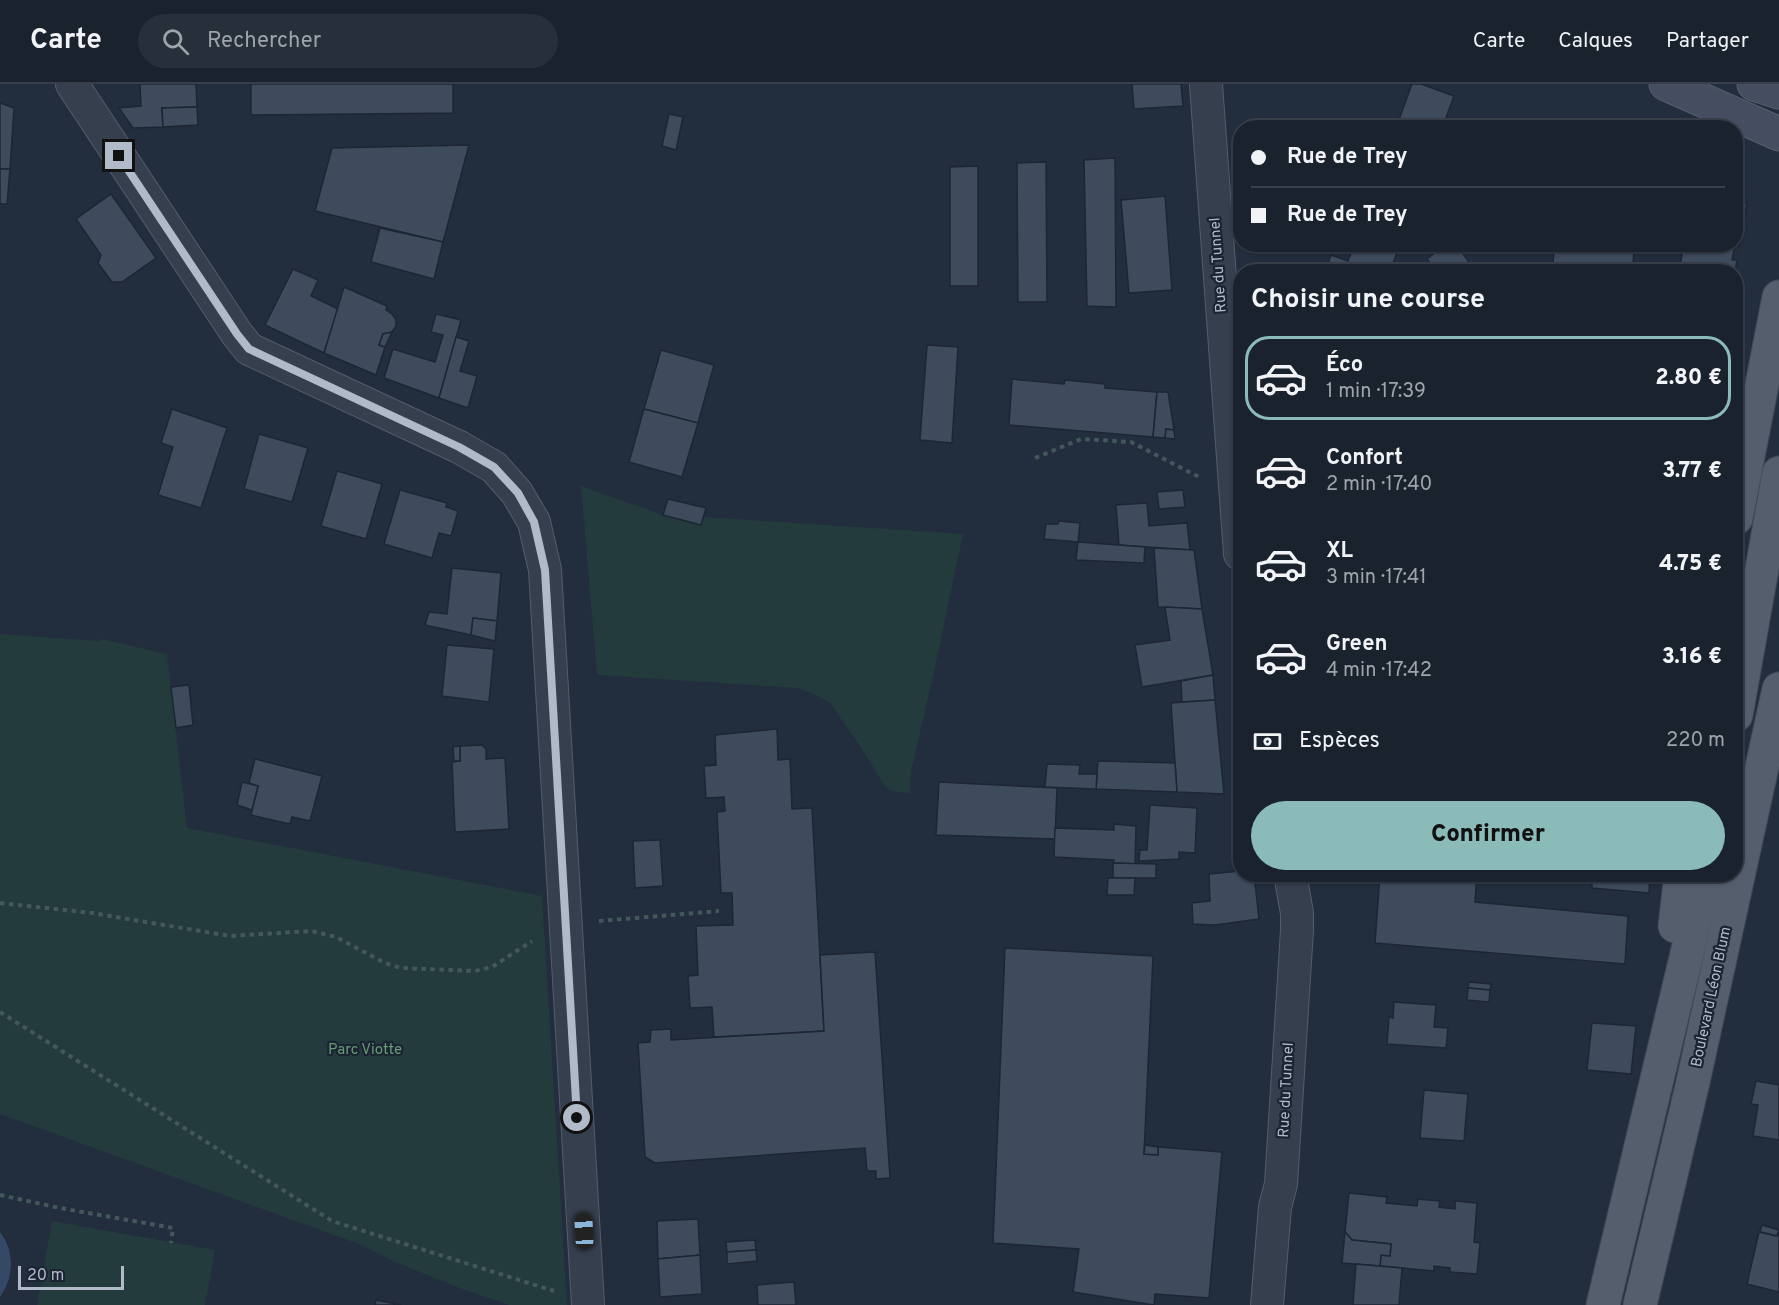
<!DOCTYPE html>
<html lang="fr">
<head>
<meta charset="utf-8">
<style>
  :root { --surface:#1a222e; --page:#272f3a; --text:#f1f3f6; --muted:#9fa4aa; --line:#383f4a; --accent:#8bbbb9 }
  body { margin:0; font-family:Overpass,sans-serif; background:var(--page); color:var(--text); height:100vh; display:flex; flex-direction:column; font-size:22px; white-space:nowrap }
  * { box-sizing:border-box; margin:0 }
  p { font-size:20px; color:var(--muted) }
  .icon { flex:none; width:33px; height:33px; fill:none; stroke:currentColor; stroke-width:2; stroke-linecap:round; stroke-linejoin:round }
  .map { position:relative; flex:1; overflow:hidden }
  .side { position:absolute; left:1233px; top:180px; width:510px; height:618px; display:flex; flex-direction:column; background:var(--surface); border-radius:24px; box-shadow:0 2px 4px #0004,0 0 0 2px var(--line) }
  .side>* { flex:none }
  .top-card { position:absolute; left:1233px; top:36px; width:510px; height:132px; border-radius:24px; box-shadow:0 2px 4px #0004,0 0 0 2px var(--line); display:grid; align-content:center; height:132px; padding:0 18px; background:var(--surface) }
  .scale { position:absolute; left:18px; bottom:15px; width:106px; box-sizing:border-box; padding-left:6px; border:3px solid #b1bac9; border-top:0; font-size:16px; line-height:21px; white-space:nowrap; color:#b1bac9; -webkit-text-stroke:4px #1b2432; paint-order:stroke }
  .end { position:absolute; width:27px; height:27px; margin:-14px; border:8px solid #b1bac9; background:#111; box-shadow:0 0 0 3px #111 }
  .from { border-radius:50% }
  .car { position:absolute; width:18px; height:36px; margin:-18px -9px; border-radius:8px; box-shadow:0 0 4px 2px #0007; background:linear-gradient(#222 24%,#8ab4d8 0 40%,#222 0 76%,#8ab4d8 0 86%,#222 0) }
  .top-card b { display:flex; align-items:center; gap:21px; height:57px; font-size:22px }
  .top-card b+b { border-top:2px solid var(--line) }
  .top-card i { width:15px; height:15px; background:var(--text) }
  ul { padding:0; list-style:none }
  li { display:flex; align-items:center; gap:18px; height:84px; margin:0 12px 9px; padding:0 6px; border:3px solid transparent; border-radius:24px }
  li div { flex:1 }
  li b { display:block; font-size:22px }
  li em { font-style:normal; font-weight:800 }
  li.active { border-color:var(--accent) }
  li>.icon { width:54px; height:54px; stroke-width:1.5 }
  h2 { padding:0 18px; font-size:27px; line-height:72px }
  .pay { display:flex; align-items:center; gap:15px; height:66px; padding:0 18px; font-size:22px }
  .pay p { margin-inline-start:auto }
  .button { display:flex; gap:12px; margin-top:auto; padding:12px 18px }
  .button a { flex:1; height:69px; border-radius:36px; background:var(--accent); color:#111; font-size:24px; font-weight:800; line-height:69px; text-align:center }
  header { display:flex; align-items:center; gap:36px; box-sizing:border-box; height:84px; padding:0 30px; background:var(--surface); border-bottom:2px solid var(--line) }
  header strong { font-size:28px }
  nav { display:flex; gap:33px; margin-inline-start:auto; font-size:21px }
  .search { width:420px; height:54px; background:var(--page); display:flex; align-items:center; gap:15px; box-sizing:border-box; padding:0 21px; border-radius:33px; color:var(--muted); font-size:22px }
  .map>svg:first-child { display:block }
  .green { fill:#243b3e }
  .water { fill:#354865 }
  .building { fill:#3e4b5d; stroke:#1d2634; stroke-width:1.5 }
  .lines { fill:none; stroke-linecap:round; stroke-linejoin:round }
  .street-casing { stroke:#545d6b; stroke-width:34 }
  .secondary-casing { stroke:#545d6b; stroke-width:35 }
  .primary-casing { stroke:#3f4856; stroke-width:35 }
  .path { stroke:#42585b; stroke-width:4; stroke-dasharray:4.5 4.5; stroke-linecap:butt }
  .street { stroke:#363f4d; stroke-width:32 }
  .secondary { stroke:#444e60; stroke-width:33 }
  .primary { stroke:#545e6d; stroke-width:33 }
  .route { stroke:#b1bac9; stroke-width:8 }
  .labels { text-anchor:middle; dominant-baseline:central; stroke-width:4.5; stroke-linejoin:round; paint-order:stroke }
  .street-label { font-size:15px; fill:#b1bac9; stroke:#1b2432 }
  .park-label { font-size:15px; fill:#679b73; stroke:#1b2432 }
</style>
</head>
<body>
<header>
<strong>Carte</strong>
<div class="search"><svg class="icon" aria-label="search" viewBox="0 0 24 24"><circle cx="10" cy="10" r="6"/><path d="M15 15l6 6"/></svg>Rechercher</div>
<nav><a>Carte</a><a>Calques</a><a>Partager</a></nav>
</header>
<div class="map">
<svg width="1779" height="1221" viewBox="0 0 1779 1221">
  <rect width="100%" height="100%" fill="#222d3d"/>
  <!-- green -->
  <g class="green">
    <path d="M 581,402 L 663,431 L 700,441 L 703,433 L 963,450 L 934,588 L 911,688 L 910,709 L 891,707 L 885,702 L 860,662 L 830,619 L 814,610 L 797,604 L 597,591 Z"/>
    <path d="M 0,550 L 100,557 L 101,555 L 167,570 L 187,744 L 542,812 L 567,1221 L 509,1221 L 462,1205 L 395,1178 L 359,1160 L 0,1030 Z"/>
    <path d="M 52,1137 L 215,1166 L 205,1221 L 37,1221 Z"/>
  </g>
  <!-- water -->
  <path class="water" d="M 0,1148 C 15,1168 14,1193 0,1213 Z"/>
  <!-- building -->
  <g class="building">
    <path d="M 140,0 L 196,0 L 197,23 L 162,24 L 163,43 L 133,44 L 119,24 L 141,22 Z"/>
    <path d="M 251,0 L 453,0 L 453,29 L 251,31 Z"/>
    <path d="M 1132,0 L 1181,0 L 1183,22 L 1134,25 Z"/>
    <path d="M 1412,0 L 1421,0 L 1454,12 L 1442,44 L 1396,44 Z"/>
    <path d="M 0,19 L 14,24 L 10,85 L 0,85 Z"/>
    <path d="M 197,23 L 198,41 L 163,43 L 162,24 Z"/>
    <path d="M 669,30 L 683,33 L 676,66 L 662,62 Z"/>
    <path d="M 469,61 L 443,158 L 315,127 L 332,64 Z"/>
    <path d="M 1115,74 L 1116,223 L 1087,222 L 1084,76 Z"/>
    <path d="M 1046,78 L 1047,218 L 1018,218 L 1017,79 Z"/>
    <path d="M 978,82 L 978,202 L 950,202 L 950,83 Z"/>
    <path d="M 0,85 L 10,85 L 7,120 L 0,120 Z"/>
    <path d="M 1736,101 L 1745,103 L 1742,119 L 1747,120 L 1739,162 L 1735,161 L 1732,176 L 1737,176 L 1735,188 L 1679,188 L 1684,160 L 1736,160 Z"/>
    <path d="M 111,110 L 156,174 L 122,198 L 112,198 L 98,179 L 101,171 L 76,135 Z"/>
    <path d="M 1165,112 L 1172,206 L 1129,209 L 1121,116 Z"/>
    <path d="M 380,144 L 443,158 L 434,195 L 371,178 Z"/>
    <path d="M 1354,160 L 1400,160 L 1390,188 L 1376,188 L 1370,185 L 1369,188 L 1325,188 L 1331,171 L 1348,177 Z"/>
    <path d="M 1446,160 L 1456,160 L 1476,188 L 1437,188 L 1427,175 Z"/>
    <path d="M 1555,160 L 1637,160 L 1634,169 L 1632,188 L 1552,188 Z"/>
    <path d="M 293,185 L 318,196 L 311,212 L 338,225 L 324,269 L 265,241 Z"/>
    <path d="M 344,203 L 387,222 L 386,226 L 392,230 L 396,236 L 396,242 L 392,248 L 383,250 L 379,261 L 385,263 L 376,291 L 324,269 Z"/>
    <path d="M 436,230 L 461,236 L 439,314 L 384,294 L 393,265 L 435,278 L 443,251 L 431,248 Z"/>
    <path d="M 392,248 L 385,263 L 379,261 L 383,250 Z"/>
    <path d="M 456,253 L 469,257 L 460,287 L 477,292 L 468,324 L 439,314 Z"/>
    <path d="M 927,261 L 958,263 L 952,359 L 920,356 Z"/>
    <path d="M 661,266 L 714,281 L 698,339 L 644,325 Z"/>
    <path d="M 1012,295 L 1064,300 L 1065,296 L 1105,300 L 1105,304 L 1157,308 L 1153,353 L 1009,341 Z"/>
    <path d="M 1157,308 L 1168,308 L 1174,346 L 1166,345 L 1165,354 L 1153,353 Z"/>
    <path d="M 172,325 L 227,344 L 201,424 L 158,411 L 173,363 L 161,359 Z"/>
    <path d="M 644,325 L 698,339 L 682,393 L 629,378 Z"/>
    <path d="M 1166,345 L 1174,346 L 1175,355 L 1165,354 Z"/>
    <path d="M 259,350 L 308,364 L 292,418 L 244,405 Z"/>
    <path d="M 337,387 L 382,400 L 366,455 L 321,442 Z"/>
    <path d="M 400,406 L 447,419 L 446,423 L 458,427 L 451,452 L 439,449 L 432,474 L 384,460 Z"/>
    <path d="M 1183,406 L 1185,423 L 1159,425 L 1157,408 Z"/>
    <path d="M 668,415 L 706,424 L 701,441 L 663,431 Z"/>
    <path d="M 1147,419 L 1149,442 L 1187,439 L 1190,466 L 1119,461 L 1116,421 Z"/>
    <path d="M 1059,437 L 1080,439 L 1078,458 L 1044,455 L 1046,440 L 1058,440 Z"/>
    <path d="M 1078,458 L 1145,463 L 1144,479 L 1076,476 Z"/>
    <path d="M 1154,464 L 1194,466 L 1202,525 L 1158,523 Z"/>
    <path d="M 452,484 L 501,489 L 497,537 L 473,534 L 471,551 L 425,541 L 429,528 L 447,530 Z"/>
    <path d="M 1165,523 L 1202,525 L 1213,591 L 1142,603 L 1135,561 L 1170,556 Z"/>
    <path d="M 473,534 L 497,537 L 495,557 L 471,551 Z"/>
    <path d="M 447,561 L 494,565 L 489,618 L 442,612 Z"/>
    <path d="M 1213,591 L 1215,616 L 1182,618 L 1181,597 Z"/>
    <path d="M 189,601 L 193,641 L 176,644 L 171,603 Z"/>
    <path d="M 1215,616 L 1224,710 L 1177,708 L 1171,619 Z"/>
    <path d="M 777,645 L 778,676 L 790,675 L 792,725 L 812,724 L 824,947 L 714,953 L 712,923 L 690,924 L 688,892 L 698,891 L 696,842 L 733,841 L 732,809 L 721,809 L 717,728 L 725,727 L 724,713 L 706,714 L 704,682 L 716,681 L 715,651 Z"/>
    <path d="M 482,661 L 486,665 L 486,675 L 505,674 L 509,745 L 455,748 L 452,678 L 460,677 L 460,662 Z"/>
    <path d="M 460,662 L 460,677 L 454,677 L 453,663 Z"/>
    <path d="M 255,675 L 322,692 L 310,737 L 292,733 L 290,740 L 251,731 L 258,702 L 249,699 Z"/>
    <path d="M 1098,677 L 1175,679 L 1177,708 L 1096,705 Z"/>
    <path d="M 1047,680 L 1080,681 L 1079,690 L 1097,690 L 1096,705 L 1045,703 Z"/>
    <path d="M 242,698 L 258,702 L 252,726 L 237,721 Z"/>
    <path d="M 939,698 L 1057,704 L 1055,755 L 936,751 Z"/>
    <path d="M 1150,721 L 1197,724 L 1195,769 L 1179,768 L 1179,775 L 1139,777 L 1140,766 L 1147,766 Z"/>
    <path d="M 1114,740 L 1136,742 L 1135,780 L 1113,779 L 1114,776 L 1054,773 L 1055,744 L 1114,746 Z"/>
    <path d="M 660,756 L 663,802 L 635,804 L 633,757 Z"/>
    <path d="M 1113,779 L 1156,780 L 1156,794 L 1113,794 Z"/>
    <path d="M 1240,787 L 1240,790 L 1254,790 L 1259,835 L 1215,841 L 1193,840 L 1192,819 L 1210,817 L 1209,790 Z"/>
    <path d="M 1380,790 L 1477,790 L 1475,818 L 1628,832 L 1625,880 L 1375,859 Z"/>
    <path d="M 1592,790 L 1650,790 L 1649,809 L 1592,804 Z"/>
    <path d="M 1108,794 L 1135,794 L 1134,811 L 1107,811 Z"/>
    <path d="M 1005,864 L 1153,872 L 1144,1070 L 1158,1071 L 1158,1063 L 1222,1068 L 1209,1214 L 1155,1210 L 1154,1221 L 1073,1208 L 1079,1165 L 993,1159 Z"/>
    <path d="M 875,868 L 890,1094 L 876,1095 L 876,1087 L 867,1087 L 865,1064 L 655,1079 L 645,1073 L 638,959 L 650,958 L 651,946 L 671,945 L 671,956 L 824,947 L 820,871 Z"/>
    <path d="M 1469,898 L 1491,900 L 1490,906 L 1468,904 Z"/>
    <path d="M 1468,904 L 1490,906 L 1489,918 L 1467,916 Z"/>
    <path d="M 1394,918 L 1436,921 L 1434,943 L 1448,944 L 1446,964 L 1387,960 L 1389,933 L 1393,934 Z"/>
    <path d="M 1592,939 L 1636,942 L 1631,990 L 1587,986 Z"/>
    <path d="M 1756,997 L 1779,1001 L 1779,1056 L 1753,1052 L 1758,1021 L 1751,1020 Z"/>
    <path d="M 1424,1006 L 1468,1010 L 1464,1057 L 1420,1054 Z"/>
    <path d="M 1145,1061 L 1158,1063 L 1158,1071 L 1144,1070 Z"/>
    <path d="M 1349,1109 L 1387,1113 L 1386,1119 L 1417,1122 L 1418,1115 L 1440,1117 L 1439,1123 L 1455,1125 L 1455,1117 L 1477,1119 L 1474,1158 L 1480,1159 L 1477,1190 L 1450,1188 L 1450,1184 L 1434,1182 L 1434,1187 L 1380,1182 L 1381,1171 L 1390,1172 L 1391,1160 L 1352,1156 L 1345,1148 Z"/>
    <path d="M 698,1135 L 700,1171 L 658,1175 L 657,1137 Z"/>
    <path d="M 1762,1141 L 1779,1146 L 1777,1152 L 1760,1148 Z"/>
    <path d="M 1779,1146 L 1779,1208 L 1747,1200 L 1759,1148 L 1777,1152 Z"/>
    <path d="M 1345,1148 L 1352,1156 L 1391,1160 L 1390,1172 L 1381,1171 L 1380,1182 L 1342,1179 Z"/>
    <path d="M 755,1156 L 756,1166 L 727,1168 L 726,1158 Z"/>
    <path d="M 756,1166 L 757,1177 L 727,1180 L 727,1168 Z"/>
    <path d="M 700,1171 L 702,1210 L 660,1213 L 658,1175 Z"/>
    <path d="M 1356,1180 L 1402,1184 L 1399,1221 L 1353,1221 Z"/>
    <path d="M 794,1198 L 796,1221 L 758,1221 L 757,1201 Z"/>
    <path d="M 376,1216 L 401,1221 L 375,1221 Z"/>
  </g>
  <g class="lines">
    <defs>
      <g id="street">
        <path d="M 72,0 L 237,250 L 249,265 L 459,363 L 494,383 L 517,409 L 534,438 L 545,486 L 588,1221"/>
        <path d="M 1206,0 L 1240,470"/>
        <path d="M 1267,1221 L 1275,1123 L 1281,1100 L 1297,846 L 1297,829 L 1290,790"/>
      </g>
      <g id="secondary">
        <path d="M 1666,0 L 1779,50"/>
        <path d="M 1754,0 L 1779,8"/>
      </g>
      <g id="primary">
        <path d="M 1736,434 L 1779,213"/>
        <path d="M 1736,631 L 1779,389"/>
        <path d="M 1675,842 L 1681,790"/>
        <path d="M 1603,1221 L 1706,790"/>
        <path d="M 1640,1221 L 1693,998 L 1779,605"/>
      </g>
    </defs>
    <!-- street casing -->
    <use href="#street" class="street-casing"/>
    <!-- secondary casing -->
    <use href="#secondary" class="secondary-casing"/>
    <!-- primary casing -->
    <use href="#primary" class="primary-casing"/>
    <!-- path -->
    <g class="path">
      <path d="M 1035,374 L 1081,355 L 1131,358 L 1201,394"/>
      <path d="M 0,819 L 92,829 L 230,852 L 312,847 L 336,853 L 385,879 L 401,884 L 475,887 L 492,883 L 532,857"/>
      <path d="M 599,837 L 719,827"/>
      <path d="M 0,928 L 332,1137 L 554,1207"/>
      <path d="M 0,1111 L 60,1124 L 173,1144 L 171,1159"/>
    </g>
    <!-- street -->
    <use href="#street" class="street"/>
    <!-- secondary -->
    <use href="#secondary" class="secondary"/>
    <!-- primary -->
    <use href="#primary" class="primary"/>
  </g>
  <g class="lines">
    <!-- route -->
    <path class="route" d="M 119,72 L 237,250 L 249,265 L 459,363 L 494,383 L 518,409 L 534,438 L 545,486 L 577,1034"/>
  </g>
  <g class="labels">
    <!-- street labels -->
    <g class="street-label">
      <text transform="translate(1219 181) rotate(-94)">Rue du Tunnel</text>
      <text transform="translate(1712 913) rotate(-78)">Boulevard Léon Blum</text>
      <text transform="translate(1287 1006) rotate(-87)">Rue du Tunnel</text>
    </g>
    <!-- park labels -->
    <g class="park-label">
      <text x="365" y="966">Parc Viotte</text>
    </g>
  </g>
</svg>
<div class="scale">20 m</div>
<i class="end from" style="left:577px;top:1034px"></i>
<i class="end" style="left:119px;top:72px"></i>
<i class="car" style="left:584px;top:1147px;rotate:357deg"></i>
<div class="top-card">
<b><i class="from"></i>Rue de Trey</b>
<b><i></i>Rue de Trey</b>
</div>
<section class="side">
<h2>Choisir une course</h2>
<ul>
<li class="active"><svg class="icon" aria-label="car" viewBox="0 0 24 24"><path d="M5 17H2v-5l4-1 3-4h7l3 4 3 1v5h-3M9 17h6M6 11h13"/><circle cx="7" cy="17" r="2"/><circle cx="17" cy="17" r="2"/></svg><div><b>Éco</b><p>1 min · 17:39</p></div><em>2.80 €</em></li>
<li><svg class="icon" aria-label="car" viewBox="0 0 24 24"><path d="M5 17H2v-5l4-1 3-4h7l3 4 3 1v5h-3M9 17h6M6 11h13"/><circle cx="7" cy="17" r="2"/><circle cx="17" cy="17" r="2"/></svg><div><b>Confort</b><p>2 min · 17:40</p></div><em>3.77 €</em></li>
<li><svg class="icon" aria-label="car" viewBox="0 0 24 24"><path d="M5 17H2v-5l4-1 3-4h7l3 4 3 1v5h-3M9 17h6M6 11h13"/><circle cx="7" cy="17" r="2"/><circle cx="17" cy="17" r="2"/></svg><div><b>XL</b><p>3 min · 17:41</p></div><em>4.75 €</em></li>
<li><svg class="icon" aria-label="car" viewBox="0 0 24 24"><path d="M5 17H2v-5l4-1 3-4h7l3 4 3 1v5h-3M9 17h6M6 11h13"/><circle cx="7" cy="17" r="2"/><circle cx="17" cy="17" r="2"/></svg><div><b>Green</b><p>4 min · 17:42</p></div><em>3.16 €</em></li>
</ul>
<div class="pay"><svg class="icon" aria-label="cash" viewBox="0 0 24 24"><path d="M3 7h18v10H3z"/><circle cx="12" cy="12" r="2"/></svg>Espèces<p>220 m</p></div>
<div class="button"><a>Confirmer</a></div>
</section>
</div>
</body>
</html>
